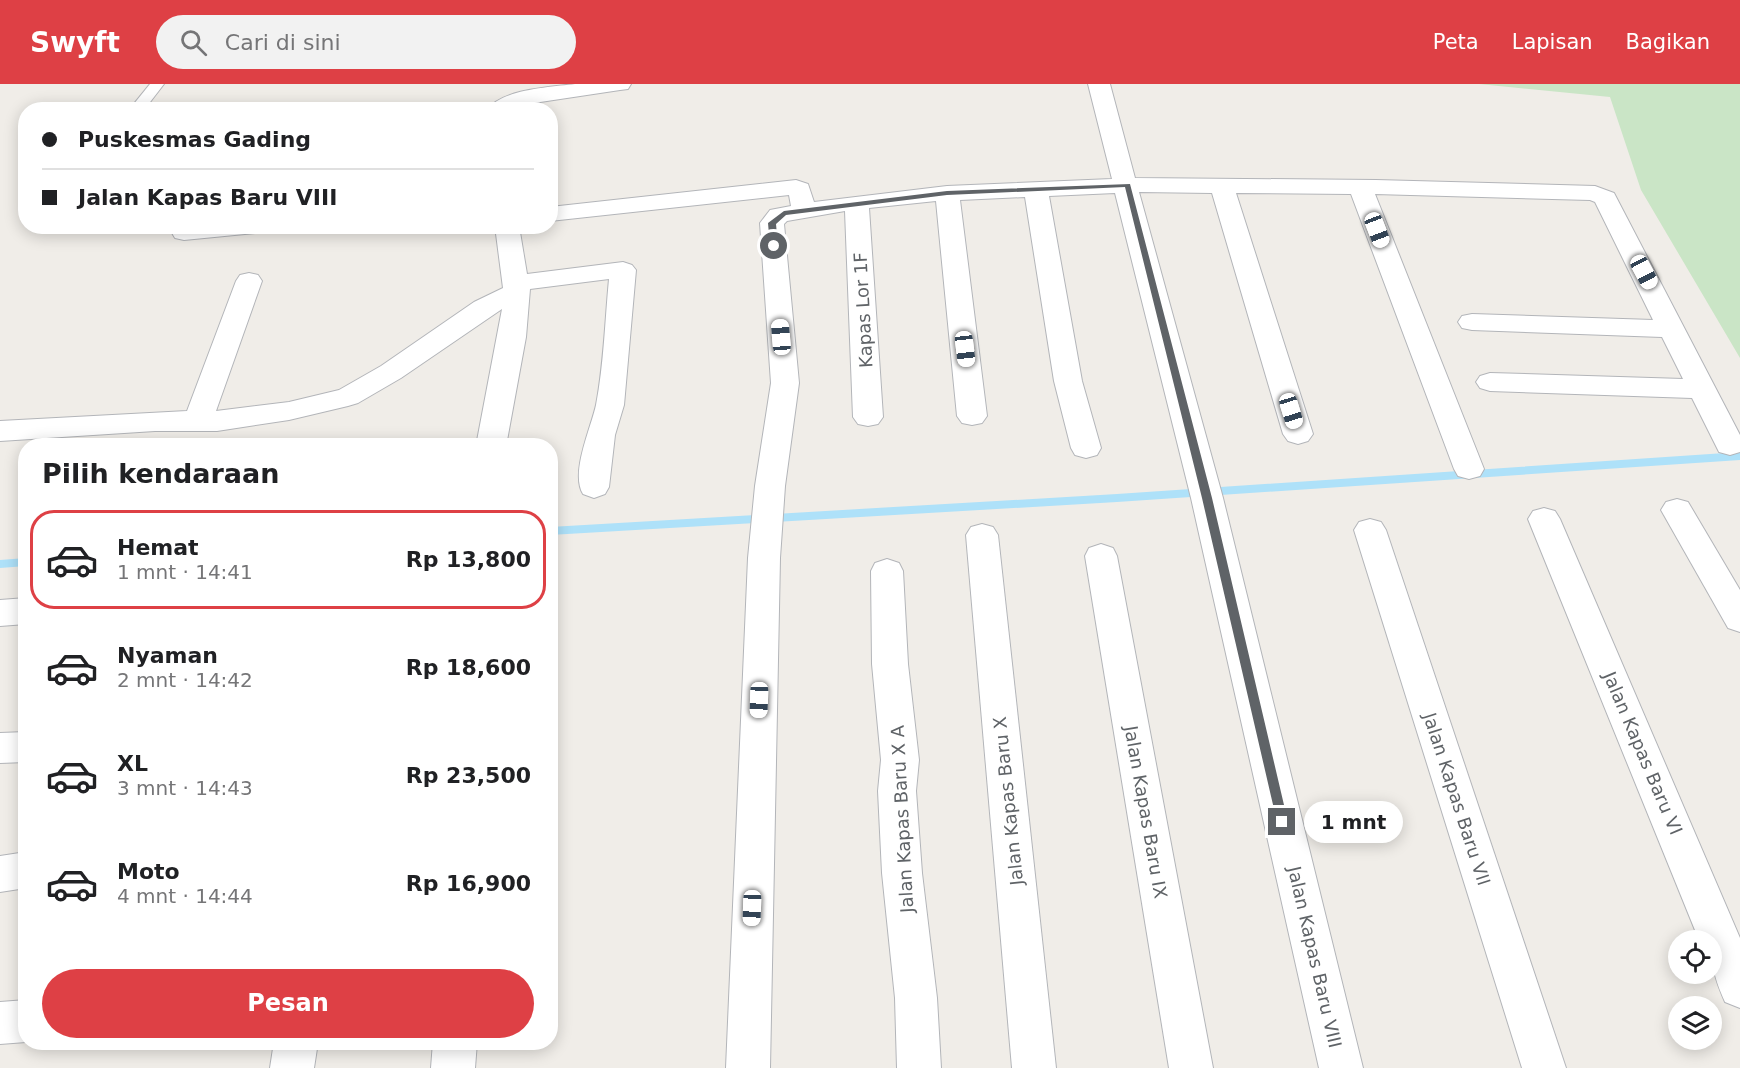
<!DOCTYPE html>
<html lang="id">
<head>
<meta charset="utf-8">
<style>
  :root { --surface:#fff; --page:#f2f2f2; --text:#202124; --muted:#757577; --line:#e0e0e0; --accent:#de4045 }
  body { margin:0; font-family:"DejaVu Sans",sans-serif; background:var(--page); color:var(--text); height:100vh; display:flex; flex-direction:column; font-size:22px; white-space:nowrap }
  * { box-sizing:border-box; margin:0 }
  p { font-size:20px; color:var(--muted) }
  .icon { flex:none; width:33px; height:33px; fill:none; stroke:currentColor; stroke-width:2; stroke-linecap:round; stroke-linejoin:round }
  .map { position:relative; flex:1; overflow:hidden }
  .side { position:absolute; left:18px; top:354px; width:540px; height:612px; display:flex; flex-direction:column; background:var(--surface); border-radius:24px; box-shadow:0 3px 15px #0003 }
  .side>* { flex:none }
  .guide { position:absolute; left:18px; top:18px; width:540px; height:132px; border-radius:24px; box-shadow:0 3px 15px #0003; display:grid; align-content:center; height:132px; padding:0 24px; background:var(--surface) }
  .controls { position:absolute; left:1668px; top:846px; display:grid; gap:12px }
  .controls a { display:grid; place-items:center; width:54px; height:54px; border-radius:50%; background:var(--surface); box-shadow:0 3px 15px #0003; font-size:30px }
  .end { position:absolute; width:27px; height:27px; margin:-14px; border:8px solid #5f6367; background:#fff; box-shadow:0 0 0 3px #fff }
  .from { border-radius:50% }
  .bubble { position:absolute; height:42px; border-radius:21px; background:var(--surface); box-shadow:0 3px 15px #0003; font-size:20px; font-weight:600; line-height:42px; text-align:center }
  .car { position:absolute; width:18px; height:36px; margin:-18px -9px; border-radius:8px; box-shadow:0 0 4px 2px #0007; background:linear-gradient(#fff 24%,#345 0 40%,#fff 0 76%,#345 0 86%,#fff 0) }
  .guide b { display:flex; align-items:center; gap:21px; height:57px; font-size:22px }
  .guide b+b { border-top:2px solid var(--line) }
  .guide i { width:15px; height:15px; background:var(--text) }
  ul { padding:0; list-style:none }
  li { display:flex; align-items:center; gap:18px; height:99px; margin:0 12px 9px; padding:0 12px; border:3px solid transparent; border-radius:24px }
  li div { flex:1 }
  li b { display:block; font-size:22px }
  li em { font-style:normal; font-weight:600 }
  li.current { border-color:var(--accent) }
  li>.icon { width:54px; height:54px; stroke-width:1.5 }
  h2 { padding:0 24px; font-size:27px; line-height:72px }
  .button { display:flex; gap:12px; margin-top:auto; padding:12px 24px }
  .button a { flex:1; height:69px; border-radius:36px; background:var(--accent); color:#fff; font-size:24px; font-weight:600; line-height:69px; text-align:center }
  header { display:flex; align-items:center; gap:36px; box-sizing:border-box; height:84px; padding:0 30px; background:var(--accent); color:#fff }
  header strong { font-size:28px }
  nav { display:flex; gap:33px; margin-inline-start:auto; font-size:21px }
  .search { width:420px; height:54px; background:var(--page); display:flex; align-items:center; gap:15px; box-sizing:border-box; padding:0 21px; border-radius:33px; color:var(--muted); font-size:22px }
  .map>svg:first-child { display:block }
  .green { fill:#cae5c6 }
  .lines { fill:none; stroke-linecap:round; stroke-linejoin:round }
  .stream { fill:#aee1f9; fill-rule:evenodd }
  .lane-casing { stroke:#b3b5b9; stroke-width:2 }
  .street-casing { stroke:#b3b5b9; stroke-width:2 }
  .lane { fill:#fff; fill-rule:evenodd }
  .street { fill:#fff; fill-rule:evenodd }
  .route { fill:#5f6367 }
  .labels { text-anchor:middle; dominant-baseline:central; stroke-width:4.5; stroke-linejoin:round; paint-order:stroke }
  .street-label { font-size:18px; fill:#5f6367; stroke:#fff }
</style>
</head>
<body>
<header>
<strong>Swyft</strong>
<div class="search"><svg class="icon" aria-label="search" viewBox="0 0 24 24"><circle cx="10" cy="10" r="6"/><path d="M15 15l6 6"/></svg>Cari di sini</div>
<nav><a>Peta</a><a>Lapisan</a><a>Bagikan</a></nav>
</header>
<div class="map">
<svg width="1740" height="984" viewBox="0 0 1740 984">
  <rect width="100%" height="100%" fill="#f0ede8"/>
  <!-- green -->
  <path class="green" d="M 1479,0 L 1740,0 L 1740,274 L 1641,106 L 1610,13 Z"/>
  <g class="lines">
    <!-- stream -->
    <g class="stream">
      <path d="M 1740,368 L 1740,376 L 1117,418 L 550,451 L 550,443 L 1117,410 Z"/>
      <path d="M 26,474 L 26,482 L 0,484 L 0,476 Z"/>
    </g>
    <defs>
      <path id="lane" d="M 150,0 L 164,0 L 144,26 L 129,26 Z"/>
      <g id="street">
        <path d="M 575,0 L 631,0 L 628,5 L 620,6 L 527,20 L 516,26 L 487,26 C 502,5 551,3 575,0 Z"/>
        <path d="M 1088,0 L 1110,0 L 1135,94 L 1376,96 L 1595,102 L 1614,109 L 1740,351 L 1740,368 L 1730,371 L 1719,368 L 1692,314 L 1490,307 L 1480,304 L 1476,298 L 1480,292 L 1490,289 L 1683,295 L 1662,253 L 1472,246 L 1462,244 L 1458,238 L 1462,232 L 1472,230 L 1653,236 L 1595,118 L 1590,116 L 1375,110 L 1484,385 L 1480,392 L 1469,395 L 1458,392 L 1454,385 L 1351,110 L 1236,109 L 1313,350 L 1308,357 L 1298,360 L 1288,357 L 1283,350 L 1212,109 L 1139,108 L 1223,414 L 1363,984 L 1319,984 L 1191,414 L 1115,109 L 1049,112 L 1082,297 L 1101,364 L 1097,371 L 1086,374 L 1075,371 L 1071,364 L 1054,297 L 1025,113 L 960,116 L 987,332 L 982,339 L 972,341 L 962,339 L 957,332 L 936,117 L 869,124 L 883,333 L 878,340 L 868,342 L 858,340 L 853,333 L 845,127 L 787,137 L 784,140 L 799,299 L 785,402 L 780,474 L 770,984 L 726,984 L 748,474 L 755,402 L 771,299 L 760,139 L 770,126 L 791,122 L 789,111 L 550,137 L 550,123 L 796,96 L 808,100 L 814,118 L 947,102 L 1112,95 Z"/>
        <path d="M 180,142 L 267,142 L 264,147 L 255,149 L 184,156 L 175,154 L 172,149 Z"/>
        <path d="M 495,142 L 519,142 L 527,190 L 623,178 L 632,181 L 636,186 L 624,321 L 615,351 L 609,403 L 605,410 L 594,414 L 583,410 C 570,389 591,344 596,321 C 604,280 605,236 609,195 L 530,205 L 526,253 L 506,362 L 476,362 L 502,225 L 401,294 L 358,319 L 348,322 L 289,336 L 217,347 L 155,347 L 0,357 L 0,337 L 187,327 L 236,197 L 240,191 L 249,189 L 258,191 L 262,197 L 216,327 L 289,318 L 339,306 L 381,282 L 474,218 L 503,204 Z"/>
        <path d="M 1677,415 L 1688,418 L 1740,506 L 1740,548 L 1728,544 L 1661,426 L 1666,418 Z"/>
        <path d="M 1544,424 L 1555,427 L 1560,435 L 1740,854 L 1740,924 L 1725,918 C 1714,893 1712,884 1712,856 L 1699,856 L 1528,435 L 1533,427 Z"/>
        <path d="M 1370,435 L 1381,438 L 1386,446 L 1566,984 L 1522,984 L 1354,446 L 1359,438 Z"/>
        <path d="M 982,440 L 993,443 L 998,451 L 1056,984 L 1012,984 L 966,451 L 971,443 Z"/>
        <path d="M 1101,460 L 1113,464 L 1117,472 L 1213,984 L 1169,984 L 1085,472 L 1089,464 Z"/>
        <path d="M 887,475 L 899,479 L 903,487 L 908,580 L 919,676 L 916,707 L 922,789 L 937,914 L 941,984 L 897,984 L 895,914 L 882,789 L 878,707 L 881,676 L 872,580 L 871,487 L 875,479 Z"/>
        <path d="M 26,514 L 26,540 L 0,542 L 0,516 Z"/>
        <path d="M 26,648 L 26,678 L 0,679 L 0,649 Z"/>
        <path d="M 26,768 L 26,804 L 0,808 L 0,772 Z"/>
        <path d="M 26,916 L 26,958 L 0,960 L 0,918 Z"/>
        <path d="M 274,958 L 318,958 L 314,984 L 270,984 Z"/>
        <path d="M 433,958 L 477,958 L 475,984 L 431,984 Z"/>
      </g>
    </defs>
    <!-- lane casing -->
    <use href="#lane" class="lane-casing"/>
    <!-- street casing -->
    <use href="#street" class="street-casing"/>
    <!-- lane -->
    <use href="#lane" class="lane"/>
    <!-- street -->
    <use href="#street" class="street"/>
  </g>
  <!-- route -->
  <path class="route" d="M 1130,100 L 1212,414 L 1288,738 L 1282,742 L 1277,738 L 1202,414 L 1125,103 L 947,111 L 786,131 L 776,140 L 778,162 L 774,164 L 770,162 L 768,139 L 784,127 L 947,107 Z"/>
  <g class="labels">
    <!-- street labels -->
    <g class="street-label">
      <text transform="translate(863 226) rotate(-93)">Kapas Lor 1F</text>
      <text transform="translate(1643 669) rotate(67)">Jalan Kapas Baru VI</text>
      <text transform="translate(1457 715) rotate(72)">Jalan Kapas Baru VII</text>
      <text transform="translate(1008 717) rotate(-96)">Jalan Kapas Baru X</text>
      <text transform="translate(1146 728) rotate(80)">Jalan Kapas Baru IX</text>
      <text transform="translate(902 735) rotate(-93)">Jalan Kapas Baru X A</text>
      <text transform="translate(1315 873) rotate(77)">Jalan Kapas Baru VIII</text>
    </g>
  </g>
</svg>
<div class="controls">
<a><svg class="icon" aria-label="locate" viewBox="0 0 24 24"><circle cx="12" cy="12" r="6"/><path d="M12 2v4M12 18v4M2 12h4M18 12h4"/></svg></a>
<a><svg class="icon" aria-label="layers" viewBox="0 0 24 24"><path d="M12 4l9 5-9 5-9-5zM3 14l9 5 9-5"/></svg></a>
</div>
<i class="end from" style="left:774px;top:162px"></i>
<i class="end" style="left:1282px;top:738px"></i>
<div class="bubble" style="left:1304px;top:717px;width:99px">1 mnt</div>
<i class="car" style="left:1377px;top:146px;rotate:159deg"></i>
<i class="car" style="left:1644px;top:188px;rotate:152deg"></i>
<i class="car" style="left:781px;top:253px;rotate:355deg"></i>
<i class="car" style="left:965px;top:265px;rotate:173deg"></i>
<i class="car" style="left:1291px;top:327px;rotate:163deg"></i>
<i class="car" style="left:759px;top:616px;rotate:182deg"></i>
<i class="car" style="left:752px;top:824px;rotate:182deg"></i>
<div class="guide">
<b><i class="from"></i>Puskesmas Gading</b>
<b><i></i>Jalan Kapas Baru VIII</b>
</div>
<section class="side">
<h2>Pilih kendaraan</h2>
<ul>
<li class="current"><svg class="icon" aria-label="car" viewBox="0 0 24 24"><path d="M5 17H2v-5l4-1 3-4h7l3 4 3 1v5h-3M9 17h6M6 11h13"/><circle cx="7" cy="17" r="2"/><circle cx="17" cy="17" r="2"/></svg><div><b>Hemat</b><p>1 mnt · 14:41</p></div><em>Rp 13,800</em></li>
<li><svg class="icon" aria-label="car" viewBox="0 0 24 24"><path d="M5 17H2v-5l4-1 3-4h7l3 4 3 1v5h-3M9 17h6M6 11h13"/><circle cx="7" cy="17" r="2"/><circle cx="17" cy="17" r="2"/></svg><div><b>Nyaman</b><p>2 mnt · 14:42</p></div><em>Rp 18,600</em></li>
<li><svg class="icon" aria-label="car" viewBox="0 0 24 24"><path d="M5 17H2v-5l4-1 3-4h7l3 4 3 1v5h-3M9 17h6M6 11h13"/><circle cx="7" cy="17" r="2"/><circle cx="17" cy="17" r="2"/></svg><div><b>XL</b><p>3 mnt · 14:43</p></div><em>Rp 23,500</em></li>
<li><svg class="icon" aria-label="car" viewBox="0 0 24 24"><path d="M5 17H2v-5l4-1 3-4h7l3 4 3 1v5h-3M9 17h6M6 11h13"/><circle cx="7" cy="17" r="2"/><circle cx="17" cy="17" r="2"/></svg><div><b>Moto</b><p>4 mnt · 14:44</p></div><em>Rp 16,900</em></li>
</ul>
<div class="button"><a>Pesan</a></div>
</section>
</div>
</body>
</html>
